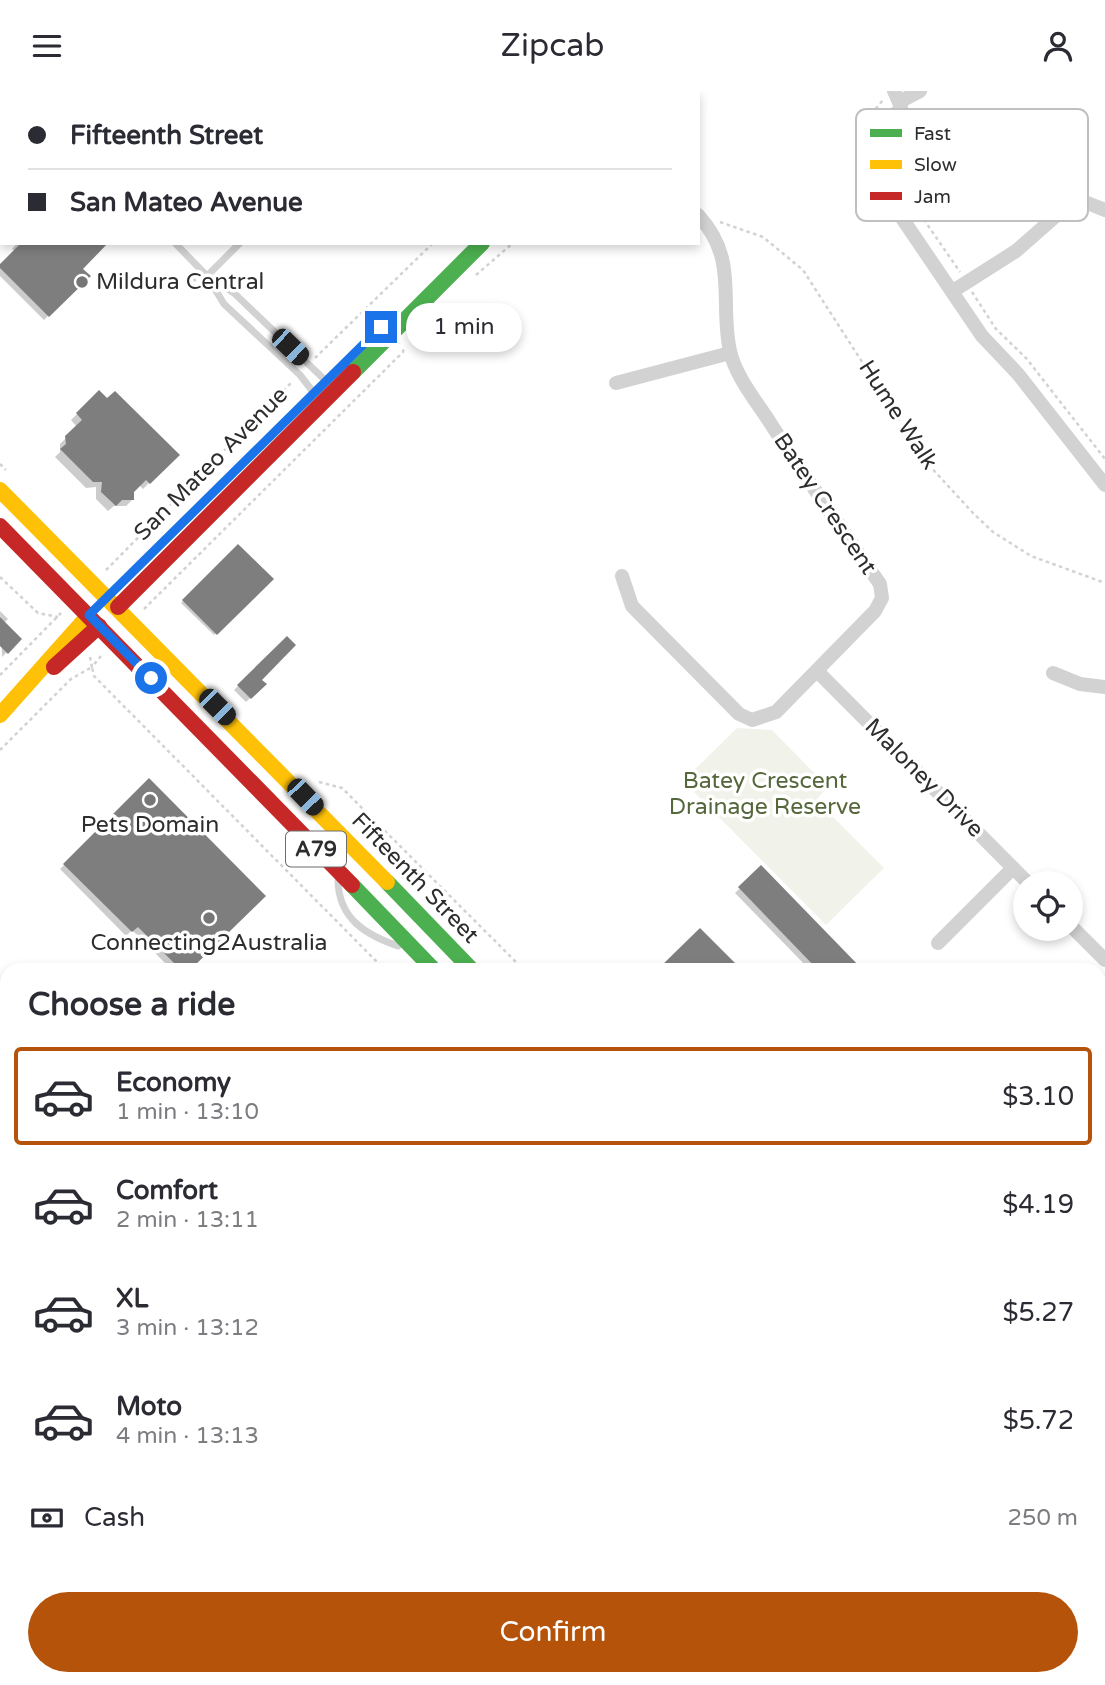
<!DOCTYPE html>
<html lang="en">
<head>
<meta charset="utf-8">
<style>
  :root { --surface:#fff; --page:#f2f2f3; --text:#2b2b33; --muted:#7c7c81; --line:#e1e1e2; --accent:#b45309 }
  body { margin:0; font-family:"Varela Round",sans-serif; background:var(--page); color:var(--text); height:100vh; display:flex; flex-direction:column; font-size:26px; white-space:nowrap }
  * { box-sizing:border-box; margin:0 }
  p { font-size:23px; color:var(--muted) }
  .icon { flex:none; width:38px; height:38px; fill:none; stroke:currentColor; stroke-width:2; stroke-linecap:round; stroke-linejoin:round }
  .map { position:relative; flex:1; overflow:hidden }
  .drawer { position:absolute; left:0px; top:872px; width:1106px; height:723px; display:flex; flex-direction:column; background:var(--surface); border-radius:21px 21px 0 0; box-shadow:0 4px 10px #0003 }
  .drawer>* { flex:none }
  .hud { position:absolute; left:0px; top:0px; width:700px; height:154px; box-shadow:0 4px 10px #0003; display:grid; align-content:center; height:154px; padding:0 28px; background:var(--surface) }
  .controls { position:absolute; left:1013px; top:780px; display:grid; gap:14px }
  .controls a { display:grid; place-items:center; width:70px; height:70px; border-radius:50%; background:var(--surface); box-shadow:0 4px 10px #0003; font-size:35px }
  .end { position:absolute; width:32px; height:32px; margin:-16px; border:9px solid #1a73e8; background:#fff; box-shadow:0 0 0 4px #fff }
  .from { border-radius:50% }
  .bubble { position:absolute; height:49px; border-radius:24px; background:var(--surface); box-shadow:0 4px 10px #0003; font-size:23px; font-weight:600; line-height:49px; text-align:center }
  .car { position:absolute; width:21px; height:42px; margin:-21px -10px; border-radius:9px; box-shadow:0 0 5px 2px #0007; background:linear-gradient(#222 24%,#8ab4d8 0 40%,#222 0 76%,#8ab4d8 0 86%,#222 0) }
  .hud b { display:flex; align-items:center; gap:24px; height:66px; font-size:26px }
  .hud b+b { border-top:2px solid var(--line) }
  .hud i { width:18px; height:18px; background:var(--text) }
  ul { padding:0; list-style:none }
  li { display:flex; align-items:center; gap:21px; height:98px; margin:0 14px 10px; padding:0 14px; border:4px solid transparent; border-radius:7px }
  li div { flex:1 }
  li b { display:block; font-size:26px }
  li em { font-style:normal; font-weight:600 }
  li.active { border-color:var(--accent) }
  li>.icon { width:63px; height:63px; stroke-width:1.5 }
  h2 { padding:0 28px; font-size:32px; line-height:84px }
  .pay { display:flex; align-items:center; gap:18px; height:77px; padding:0 28px; font-size:26px }
  .pay p { margin-inline-start:auto }
  .action { display:flex; gap:14px; margin-top:auto; padding:14px 28px }
  .action a { flex:1; height:80px; border-radius:42px; background:var(--accent); color:#fff; font-size:28px; font-weight:600; line-height:80px; text-align:center }
  header { display:flex; justify-content:space-between; align-items:center; height:91px; padding:0 28px; background:var(--surface); font-size:32px; font-weight:600 }
  .map>svg:first-child { display:block }
  .green { fill:#f1f3eb }
  .shadow { fill:#0003 }
  .building { fill:#7e7e7e }
  .lines { fill:none; stroke-linecap:round; stroke-linejoin:round }
  .path { stroke:#d2d2d2; stroke-width:2.5; stroke-dasharray:3.5 3.5; stroke-linecap:butt }
  .lane { stroke:#d2d2d2; stroke-width:7 }
  .street { stroke:#d2d2d2; stroke-width:14 }
  .fast { stroke:#4caf50; stroke-width:16 }
  .slow { stroke:#ffc107; stroke-width:16 }
  .jam { stroke:#c62828; stroke-width:16 }
  .route { stroke:#1a73e8; stroke-width:9 }
  .poi-dot { fill:#767676; stroke:#fff; stroke-width:2.5 }
  .labels { text-anchor:middle; dominant-baseline:central; stroke-width:7; stroke-linejoin:round; paint-order:stroke }
  .shield { fill:#fff; stroke:#6c6c6c; stroke-width:2 }
  .shield-label { font-size:21px; font-weight:bold; fill:#2d2d2d }
  .poi-label { font-size:23px; fill:#2d2d2d; stroke:#fff }
  .street-label { font-size:23px; fill:#2d2d2d; stroke:#fff }
  .park-label { font-size:23px; fill:#56673c; stroke:#fff }
  .key { fill:#fff; stroke:#c0c0c0; stroke-width:2 }
  .key-label { font-size:19px; fill:#2d2d2d }
</style>
</head>
<body>
<header><svg class="icon" aria-label="menu" viewBox="0 0 24 24"><path d="M4 6h16M4 12h16M4 18h16"/></svg>Zipcab<svg class="icon" aria-label="person" viewBox="0 0 24 24"><circle cx="12" cy="8" r="4"/><path d="M4 21q1-7 8-7t8 7"/></svg></header>
<div class="map">
<svg width="1105" height="1594" viewBox="0 0 1105 1594">
  <rect width="100%" height="100%" fill="#fff"/>
  <!-- green -->
  <path class="green" d="M 737,637 L 772,639 L 828,696 L 816,709 L 884,777 L 826,834 L 683,690 Z"/>
  <!-- shadow -->
  <g class="shadow">
    <path d="M 147,0 L 341,0 L 343,2 L 149,2 Z"/>
    <path d="M 17,152 L 105,152 L 80,178 L 88,185 L 44,229 L 0,185 L 0,176 L 15,160 L 12,158 Z"/>
    <path d="M 99,301 L 177,364 L 143,398 L 139,394 L 132,400 L 132,409 L 126,415 L 114,415 L 108,420 L 96,408 L 96,396 L 86,397 L 55,366 L 60,361 L 60,353 L 77,336 L 71,329 Z"/>
    <path d="M 238,455 L 271,488 L 214,544 L 181,512 Z"/>
    <path d="M 0,520 L 8,528 L 4,532 L 20,548 L 2,566 Z"/>
    <path d="M 287,547 L 260,589 L 264,593 L 246,611 L 234,599 Z"/>
    <path d="M 149,690 L 264,805 L 189,878 L 171,878 L 132,839 L 126,845 L 60,778 Z"/>
    <path d="M 761,777 L 859,878 L 809,878 L 735,802 Z"/>
    <path d="M 700,839 L 739,878 L 661,878 Z"/>
    <path d="M 1099,1148 L 1105,1154 L 1105,1257 L 1099,1263 Z"/>
  </g>
  <!-- building -->
  <g class="building">
    <path d="M 21,152 L 108,152 L 83,178 L 91,185 L 49,226 L 0,177 L 0,173 Z"/>
    <path d="M 99,299 L 107,307 L 115,300 L 180,364 L 150,393 L 146,389 L 134,401 L 134,409 L 122,409 L 116,415 L 101,401 L 102,391 L 93,391 L 60,358 L 66,353 L 65,345 L 82,329 L 76,322 Z"/>
    <path d="M 238,453 L 274,488 L 217,544 L 182,509 Z"/>
    <path d="M 0,526 L 22,548 L 8,563 L 0,555 Z"/>
    <path d="M 287,545 L 296,554 L 262,589 L 267,593 L 251,608 L 237,594 Z"/>
    <path d="M 149,687 L 266,805 L 191,878 L 180,878 L 138,836 L 132,841 L 63,773 Z"/>
    <path d="M 761,774 L 862,878 L 817,878 L 738,796 Z"/>
    <path d="M 700,837 L 741,878 L 658,878 Z"/>
  </g>
  <g class="lines">
    <!-- path -->
    <g class="path">
      <path d="M 587,0 L 588,2"/>
      <path d="M 665,2 L 666,0"/>
      <path d="M 0,12 L 2,13"/>
      <path d="M 862,34 L 883,9"/>
      <path d="M 880,65 L 960,181"/>
      <path d="M 720,131 L 763,146 L 803,179 L 927,372 L 973,422 L 993,441 L 1031,465 L 1105,492"/>
      <path d="M 189,182 L 202,198"/>
      <path d="M 476,184 L 513,152"/>
      <path d="M 972,201 L 996,238 L 1026,267 L 1105,368"/>
      <path d="M 315,267 L 433,152"/>
      <path d="M 0,373 L 6,379"/>
      <path d="M 106,479 L 293,290"/>
      <path d="M 0,486 L 38,522 L 58,526"/>
      <path d="M 144,518 L 403,261 L 404,255"/>
      <path d="M 90,566 L 92,576 L 101,565"/>
      <path d="M 0,584 L 61,522"/>
      <path d="M 0,659 L 71,588 L 92,576 L 94,585 L 384,878"/>
      <path d="M 319,691 L 342,697 L 523,878"/>
      <path d="M 1099,1282 L 1105,1276"/>
      <path d="M 1099,1454 L 1105,1460"/>
      <path d="M 784,1594 L 791,1587"/>
    </g>
    <!-- lane -->
    <g class="lane">
      <path d="M 126,0 L 127,2"/>
      <path d="M 357,0 L 359,2"/>
      <path d="M 52,2 L 54,0"/>
      <path d="M 0,56 L 1,54"/>
      <path d="M 175,152 L 207,185 L 224,213 L 300,284 L 314,302"/>
      <path d="M 207,185 L 240,152"/>
      <path d="M 211,187 L 234,202 L 326,290"/>
      <path d="M 338,790 C 339,828 366,844 398,855"/>
    </g>
    <!-- street -->
    <g class="street">
      <path d="M 894,0 L 901,16 C 889,35 856,51 868,77 L 982,245 L 1018,283 L 1105,394"/>
      <path d="M 901,10 L 920,0"/>
      <path d="M 953,200 L 1016,160 L 1066,116 L 1085,111 L 1105,119"/>
      <path d="M 616,292 L 730,262"/>
      <path d="M 622,485 L 632,515 L 739,623 L 752,629 L 776,621 L 875,520 L 882,507 L 880,493 C 843,439 805,386 769,330 C 756,310 735,284 730,260 C 719,210 739,168 698,124"/>
      <path d="M 818,581 L 1029,793"/>
      <path d="M 1053,582 L 1080,593 L 1105,596"/>
      <path d="M 1071,835 L 1105,869"/>
      <path d="M 938,852 L 1013,777"/>
      <path d="M 1099,950 L 1105,944"/>
      <path d="M 0,1062 L 7,1064"/>
      <path d="M 0,1211 L 7,1200"/>
      <path d="M 0,1356 L 7,1363"/>
      <path d="M 1099,1476 L 1105,1480"/>
      <path d="M 147,1587 L 148,1594"/>
      <path d="M 508,1587 L 511,1594"/>
      <path d="M 315,1594 L 319,1587"/>
    </g>
    <!-- fast -->
    <g class="fast">
      <path d="M 353,281 L 482,152"/>
      <path d="M 387,791 L 471,878"/>
      <path d="M 352,794 L 433,878"/>
      <path d="M 1099,1321 L 1105,1315"/>
      <path d="M 1099,1513 L 1105,1519"/>
      <path d="M 1099,1552 L 1105,1558"/>
      <path d="M 822,1594 L 829,1587"/>
    </g>
    <!-- slow -->
    <g class="slow">
      <path d="M 618,2 L 620,0"/>
      <path d="M 0,399 L 387,791"/>
      <path d="M 0,624 L 89,524"/>
    </g>
    <!-- jam -->
    <g class="jam">
      <path d="M 0,435 L 352,794"/>
      <path d="M 118,516 L 353,281"/>
      <path d="M 54,576 L 99,535"/>
    </g>
  </g>
  <g class="lines">
    <!-- route -->
    <path class="route" d="M 151,587 L 89,524 L 381,236"/>
  </g>
  <!-- markers -->
  <g class="poi-dot">
    <circle cx="82" cy="191" r="7"/>
    <circle cx="150" cy="709" r="7"/>
    <circle cx="209" cy="827" r="7"/>
  </g>
  <g class="labels">
    <!-- shield labels -->
    <rect class="shield" x="286" y="740.5" width="60" height="35" rx="5"/>
    <g class="shield-label">
      <text x="316" y="758">A79</text>
    </g>
    <!-- poi labels -->
    <g class="poi-label">
      <text x="96" y="191" text-anchor="start">Mildura Central</text>
      <text x="150" y="734">Pets Domain</text>
      <text x="209" y="852">Connecting2Australia</text>
    </g>
    <!-- street labels -->
    <g class="street-label">
      <text transform="translate(898 324) rotate(57)">Hume Walk</text>
      <text transform="translate(211 373) rotate(-45)">San Mateo Avenue</text>
      <text transform="translate(825 413) rotate(56)">Batey Crescent</text>
      <text transform="translate(924 687) rotate(45)">Maloney Drive</text>
      <text transform="translate(415 787) rotate(46)">Fifteenth Street</text>
    </g>
    <!-- park labels -->
    <g class="park-label">
      <text x="765" y="690">Batey Crescent<tspan x="765" dy="26">Drainage Reserve</tspan></text>
    </g>
  </g>
  <!-- legend -->
  <rect x="856" y="18" width="232" height="112" rx="10" class="key"/>
  <rect x="870" y="38" width="32" height="8" fill="#4caf50"/>
  <rect x="870" y="69" width="32" height="9" fill="#ffc107"/>
  <rect x="870" y="101" width="32" height="8" fill="#c62828"/>
  <g class="key-label">
    <text x="914" y="49">Fast</text>
    <text x="914" y="80">Slow</text>
    <text x="914" y="112">Jam</text>
  </g>
</svg>
<div class="controls">
<a><svg class="icon" aria-label="locate" viewBox="0 0 24 24"><circle cx="12" cy="12" r="6"/><path d="M12 2v4M12 18v4M2 12h4M18 12h4"/></svg></a>
</div>
<i class="end from" style="left:151px;top:587px"></i>
<i class="end" style="left:381px;top:236px"></i>
<div class="bubble" style="left:406px;top:212px;width:116px">1 min</div>
<i class="car" style="left:290px;top:256px;rotate:134deg"></i>
<i class="car" style="left:217px;top:616px;rotate:135deg"></i>
<i class="car" style="left:305px;top:706px;rotate:136deg"></i>
<div class="hud">
<b><i class="from"></i>Fifteenth Street</b>
<b><i></i>San Mateo Avenue</b>
</div>
<section class="drawer">
<h2>Choose a ride</h2>
<ul>
<li class="active"><svg class="icon" aria-label="car" viewBox="0 0 24 24"><path d="M5 17H2v-5l4-1 3-4h7l3 4 3 1v5h-3M9 17h6M6 11h13"/><circle cx="7" cy="17" r="2"/><circle cx="17" cy="17" r="2"/></svg><div><b>Economy</b><p>1 min · 13:10</p></div><em>$3.10</em></li>
<li><svg class="icon" aria-label="car" viewBox="0 0 24 24"><path d="M5 17H2v-5l4-1 3-4h7l3 4 3 1v5h-3M9 17h6M6 11h13"/><circle cx="7" cy="17" r="2"/><circle cx="17" cy="17" r="2"/></svg><div><b>Comfort</b><p>2 min · 13:11</p></div><em>$4.19</em></li>
<li><svg class="icon" aria-label="car" viewBox="0 0 24 24"><path d="M5 17H2v-5l4-1 3-4h7l3 4 3 1v5h-3M9 17h6M6 11h13"/><circle cx="7" cy="17" r="2"/><circle cx="17" cy="17" r="2"/></svg><div><b>XL</b><p>3 min · 13:12</p></div><em>$5.27</em></li>
<li><svg class="icon" aria-label="car" viewBox="0 0 24 24"><path d="M5 17H2v-5l4-1 3-4h7l3 4 3 1v5h-3M9 17h6M6 11h13"/><circle cx="7" cy="17" r="2"/><circle cx="17" cy="17" r="2"/></svg><div><b>Moto</b><p>4 min · 13:13</p></div><em>$5.72</em></li>
</ul>
<div class="pay"><svg class="icon" aria-label="cash" viewBox="0 0 24 24"><path d="M3 7h18v10H3z"/><circle cx="12" cy="12" r="2"/></svg>Cash<p>250 m</p></div>
<div class="action"><a>Confirm</a></div>
</section>
</div>
</body>
</html>
